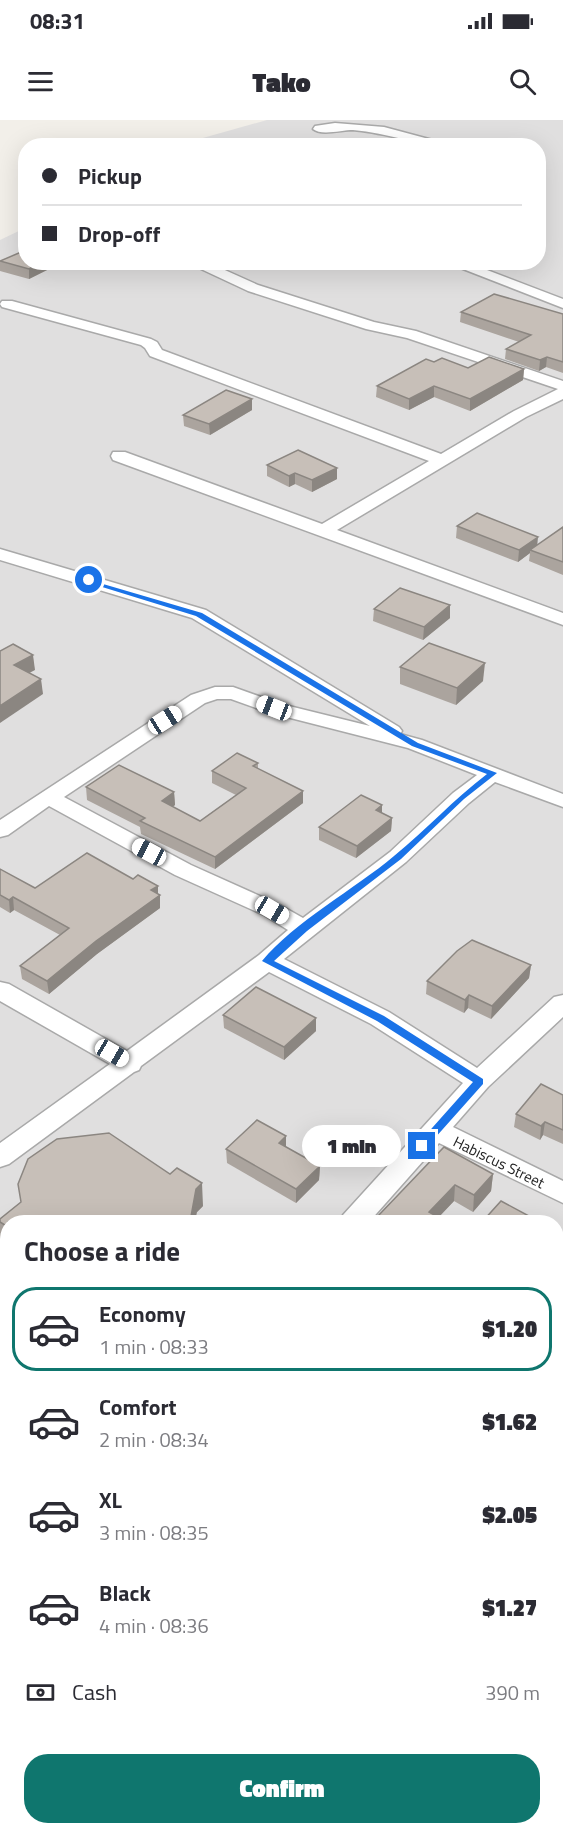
<!DOCTYPE html>
<html lang="en">
<head>
<meta charset="utf-8">
<style>
  :root { --surface:#fff; --page:#f2f2f3; --text:#2b2b33; --muted:#7c7c81; --line:#e1e1e2; --accent:#0f766e }
  body { margin:0; font-family:"Titillium Web",sans-serif; background:var(--page); color:var(--text); height:100vh; display:flex; flex-direction:column; font-size:22px; white-space:nowrap }
  * { box-sizing:border-box; margin:0 }
  p { font-size:20px; color:var(--muted) }
  .icon { flex:none; width:33px; height:33px; fill:none; stroke:currentColor; stroke-width:2; stroke-linecap:round; stroke-linejoin:round }
  .map { position:relative; flex:1; overflow:hidden }
  .side { position:absolute; left:0px; top:1095px; width:564px; height:620px; display:flex; flex-direction:column; background:var(--surface); border-radius:24px 24px 0 0; box-shadow:0 6px 24px #0002 }
  .side>* { flex:none }
  .hud { position:absolute; left:18px; top:18px; width:528px; height:132px; border-radius:24px; box-shadow:0 6px 24px #0002; display:grid; align-content:center; height:132px; padding:0 24px; background:var(--surface) }
  .end { position:absolute; width:27px; height:27px; margin:-14px; border:8px solid #1a73e8; background:#fff; box-shadow:0 0 0 3px #fff }
  .from { border-radius:50% }
  .bubble { position:absolute; height:42px; border-radius:21px; background:var(--surface); box-shadow:0 6px 24px #0002; font-size:20px; font-weight:800; line-height:42px; text-align:center }
  .car { position:absolute; width:18px; height:36px; margin:-18px -9px; border-radius:8px; box-shadow:0 0 4px 2px #0007; background:linear-gradient(#fff 24%,#345 0 40%,#fff 0 76%,#345 0 86%,#fff 0) }
  .hud b { display:flex; align-items:center; gap:21px; height:57px; font-size:22px }
  .hud b+b { border-top:2px solid var(--line) }
  .hud i { width:15px; height:15px; background:var(--text) }
  ul { padding:0; list-style:none }
  li { display:flex; align-items:center; gap:18px; height:84px; margin:0 12px 9px; padding:0 12px; border:3px solid transparent; border-radius:24px }
  li div { flex:1 }
  li b { display:block; font-size:22px }
  li em { font-style:normal; font-weight:800 }
  li.on { border-color:var(--accent) }
  li>.icon { width:54px; height:54px; stroke-width:1.5 }
  h2 { padding:0 24px; font-size:27px; line-height:72px }
  .pay { display:flex; align-items:center; gap:15px; height:66px; padding:0 24px; font-size:22px }
  .pay p { margin-inline-start:auto }
  .cta { display:flex; gap:12px; margin-top:auto; padding:12px 24px }
  .cta a { flex:1; height:69px; border-radius:24px; background:var(--accent); color:#fff; font-size:24px; font-weight:800; line-height:69px; text-align:center }
  .status { display:flex; justify-content:space-between; align-items:center; height:42px; padding:0 30px; background:var(--surface); direction:ltr }
  .status svg { height:16px; fill:currentColor }
  header { display:flex; justify-content:space-between; align-items:center; height:78px; padding:0 24px; background:var(--surface); font-size:27px; font-weight:800 }
  .map>svg:first-child { display:block }
  .residential { fill:#e0dfdf; fill-rule:evenodd }
  .lines { fill:none; stroke-linecap:round; stroke-linejoin:round }
  .minor-casing { stroke:#a9a9a9; stroke-width:3 }
  .minor { fill:#fff; fill-rule:evenodd }
  .wall { fill:#aba49e }
  .shaded-wall { fill:#8b8681 }
  .building { fill:#c7bfb8; stroke:#8b8681; stroke-width:1.5 }
  .route { fill:#1a73e8 }
  .labels { text-anchor:middle; dominant-baseline:central; stroke-width:4.5; stroke-linejoin:round; paint-order:stroke }
  .street-label { font-size:15px; fill:#222; stroke:#fff }
</style>
</head>
<body>
<div class="status"><b>08:31</b><svg viewBox="0 0 49 12"><path d="M0 12V9h3v3zM5 12V6h3v6zM10 12V3h3v9zM15 12V0h3v12zM26 1h20v11H26zM47 4h2v5h-2z"/></svg></div>
<header><svg class="icon" aria-label="menu" viewBox="0 0 24 24"><path d="M4 6h16M4 12h16M4 18h16"/></svg>Tako<svg class="icon" aria-label="search" viewBox="0 0 24 24"><circle cx="10" cy="10" r="6"/><path d="M15 15l6 6"/></svg></header>
<div class="map">
<svg width="563" height="1714" viewBox="0 0 563 1714">
  <rect width="100%" height="100%" fill="#f2efe9"/>
  <!-- residential -->
  <path class="residential" d="M 267,0 L 563,0 L 563,1714 L 0,1714 L 0,120 L 25,108 L 26,142 L 538,142 L 538,26 L 178,25 ZM 8,1102 L 556,1102 L 556,1707 L 8,1707 Z"/>
  <g class="lines">
    <defs>
      <g id="minor">
        <path d="M 335,3 L 384,7 L 455,26 C 420,26 388,13 353,10 C 342,10 321,16 313,9 L 315,6 Z"/>
        <path d="M 186,142 L 207,142 L 258,165 L 374,202 L 416,211 L 563,261 L 563,279 L 526,297 L 337,410 L 563,493 L 563,505 L 113,340 L 111,336 L 113,332 L 125,332 L 322,404 L 429,341 L 150,236 L 145,228 L 141,225 L 2,187 L 0,184 L 2,181 L 12,181 L 151,219 L 157,222 L 162,230 L 441,334 L 514,291 L 558,269 L 407,218 L 366,209 L 248,171 Z"/>
        <path d="M 445,142 L 466,142 L 563,179 L 563,188 Z"/>
        <path d="M 0,429 L 206,490 L 399,607 L 402,611 L 400,614 L 422,620 L 563,674 L 563,687 L 495,662 L 469,683 L 406,742 L 284,839 L 389,892 L 477,948 L 554,877 L 563,875 L 563,897 L 488,967 L 453,1007 L 563,1061 L 563,1083 L 439,1023 L 369,1102 L 340,1102 L 343,1095 L 463,963 L 371,904 L 269,852 L 141,946 L 139,950 L 134,952 L 9,1044 L 0,1047 L 0,1023 L 110,944 L 0,881 L 0,862 L 9,864 L 127,931 L 259,835 L 288,810 L 264,795 L 175,755 L 49,686 L 8,715 L 0,717 L 0,700 L 191,575 L 215,567 L 233,567 L 281,584 L 370,606 L 192,498 L 0,440 ZM 217,579 L 231,579 L 267,592 L 408,628 L 477,655 L 453,673 L 390,732 L 303,798 L 280,785 L 191,745 L 64,677 L 205,583 Z"/>
        <path d="M 0,1304 L 8,1307 L 8,1336 L 0,1333 Z"/>
        <path d="M 556,1359 L 563,1361 L 563,1389 L 556,1386 Z"/>
        <path d="M 8,1363 L 8,1393 L 0,1396 L 0,1365 Z"/>
        <path d="M 450,1707 L 490,1707 L 493,1714 L 453,1714 Z"/>
      </g>
    </defs>
    <!-- minor casing -->
    <use href="#minor" class="minor-casing"/>
    <!-- minor -->
    <use href="#minor" class="minor"/>
  </g>
  <!-- wall -->
  <g class="wall">
    <path d="M 0,141 L 63,142 L 29,159 L 0,151 Z"/>
    <path d="M 461,192 L 563,194 L 563,253 L 546,247 L 539,251 L 505,239 L 506,229 L 519,222 L 460,202 Z"/>
    <path d="M 434,242 L 468,248 L 524,249 L 523,260 L 470,291 L 434,277 L 409,290 L 376,277 L 377,266 Z"/>
    <path d="M 252,279 L 252,290 L 210,315 L 184,306 L 183,295 Z"/>
    <path d="M 267,345 L 337,359 L 312,372 L 295,364 L 289,367 L 267,356 Z"/>
    <path d="M 457,406 L 538,425 L 563,407 L 563,455 L 529,441 L 530,433 L 518,442 L 456,418 Z"/>
    <path d="M 450,485 L 450,498 L 423,520 L 373,501 L 374,489 Z"/>
    <path d="M 400,547 L 483,561 L 456,585 L 400,564 Z"/>
    <path d="M 258,643 L 258,649 L 303,671 L 303,683 L 215,749 L 141,714 L 140,707 L 87,680 L 86,667 L 174,672 L 175,685 L 172,687 L 200,701 L 236,675 L 212,663 L 212,651 Z"/>
    <path d="M 392,698 L 391,711 L 356,738 L 319,720 L 319,707 Z"/>
    <path d="M 0,749 L 35,768 L 158,774 L 160,788 L 97,834 L 49,874 L 22,859 L 20,846 L 60,815 L 14,790 L 10,793 L 0,787 Z"/>
    <path d="M 531,845 L 529,858 L 491,899 L 468,888 L 464,893 L 426,874 L 427,861 Z"/>
    <path d="M 223,895 L 316,911 L 284,940 L 224,908 Z"/>
    <path d="M 563,975 L 563,1024 L 543,1015 L 540,1020 L 514,1007 L 516,994 Z"/>
    <path d="M 444,1027 L 493,1054 L 491,1071 L 473,1092 L 454,1081 L 438,1098 L 447,1102 L 377,1102 L 377,1097 Z"/>
    <path d="M 286,1028 L 320,1046 L 319,1060 L 296,1083 L 227,1043 L 226,1029 Z"/>
    <path d="M 18,1064 L 203,1086 L 197,1092 L 8,1102 L 8,1128 L 1,1124 L 0,1115 L 0,1099 L 21,1082 Z"/>
    <path d="M 8,1223 L 8,1285 L 1,1281 L 0,1273 L 0,1231 Z"/>
    <path d="M 563,1225 L 563,1296 L 556,1292 L 556,1233 Z"/>
    <path d="M 8,1409 L 8,1489 L 0,1482 L 0,1416 Z"/>
    <path d="M 556,1592 L 563,1598 L 563,1711 L 556,1705 Z"/>
    <path d="M 255,1707 L 304,1707 L 298,1714 L 263,1714 Z"/>
  </g>
  <!-- shaded-wall -->
  <g class="shaded-wall">
    <path d="M 42,142 L 63,142 L 29,159 L 29,149 Z"/>
    <path d="M 547,237 L 546,247 L 539,251 L 540,240 Z"/>
    <path d="M 524,249 L 523,260 L 470,291 L 470,279 Z"/>
    <path d="M 434,266 L 434,277 L 409,290 L 409,279 Z"/>
    <path d="M 252,279 L 252,290 L 210,315 L 209,304 Z"/>
    <path d="M 337,348 L 337,359 L 312,372 L 312,360 Z"/>
    <path d="M 295,353 L 295,364 L 289,367 L 289,356 Z"/>
    <path d="M 538,417 L 537,428 L 530,430 L 530,433 L 518,442 L 519,430 Z"/>
    <path d="M 450,485 L 450,498 L 423,520 L 424,507 Z"/>
    <path d="M 33,535 L 35,550 L 16,560 L 14,545 Z"/>
    <path d="M 485,543 L 483,561 L 456,585 L 457,568 Z"/>
    <path d="M 41,559 L 43,574 L 0,603 L 0,586 Z"/>
    <path d="M 303,671 L 303,683 L 215,749 L 215,737 Z"/>
    <path d="M 174,672 L 175,685 L 162,694 L 162,681 Z"/>
    <path d="M 382,685 L 382,698 L 376,690 Z"/>
    <path d="M 392,698 L 391,711 L 356,738 L 357,726 Z"/>
    <path d="M 158,766 L 158,776 L 160,775 L 160,788 L 97,834 L 49,874 L 47,861 L 151,770 Z"/>
    <path d="M 13,777 L 14,790 L 10,793 L 9,780 Z"/>
    <path d="M 531,845 L 529,858 L 491,899 L 492,886 Z"/>
    <path d="M 469,875 L 468,888 L 464,893 L 465,880 Z"/>
    <path d="M 316,898 L 316,911 L 284,940 L 284,927 Z"/>
    <path d="M 545,1002 L 543,1015 L 540,1020 L 541,1006 Z"/>
    <path d="M 286,1016 L 286,1029 L 279,1023 Z"/>
    <path d="M 320,1046 L 319,1060 L 296,1083 L 296,1069 Z"/>
    <path d="M 493,1054 L 491,1071 L 473,1092 L 474,1075 Z"/>
    <path d="M 202,1063 L 203,1086 L 197,1092 L 195,1102 L 190,1102 L 196,1069 Z"/>
    <path d="M 455,1065 L 454,1081 L 434,1102 L 429,1092 Z"/>
    <path d="M 563,1130 L 563,1144 L 556,1152 L 556,1138 Z"/>
    <path d="M 560,1419 L 556,1436 L 556,1424 Z"/>
    <path d="M 290,1707 L 304,1707 L 298,1714 L 284,1714 Z"/>
  </g>
  <!-- building -->
  <g class="building">
    <path d="M 26,130 L 26,142 L 42,142 L 29,149 L 0,141 Z"/>
    <path d="M 494,174 L 563,194 L 563,242 L 547,237 L 540,240 L 506,229 L 531,215 L 461,192 Z"/>
    <path d="M 489,237 L 524,249 L 470,279 L 434,266 L 409,279 L 377,266 L 426,239 L 434,242 L 442,238 L 468,248 Z"/>
    <path d="M 226,270 L 252,279 L 209,304 L 183,295 Z"/>
    <path d="M 298,330 L 337,348 L 312,360 L 295,353 L 289,356 L 267,345 Z"/>
    <path d="M 477,393 L 538,417 L 519,430 L 457,406 Z"/>
    <path d="M 563,407 L 563,442 L 530,430 Z"/>
    <path d="M 400,468 L 450,485 L 424,507 L 374,489 Z"/>
    <path d="M 429,523 L 485,543 L 457,568 L 400,547 Z"/>
    <path d="M 13,524 L 33,535 L 14,545 L 41,559 L 0,586 L 0,531 Z"/>
    <path d="M 237,633 L 258,643 L 253,646 L 303,671 L 215,737 L 140,701 L 145,698 L 86,667 L 119,645 L 174,672 L 162,681 L 200,701 L 246,668 L 212,651 Z"/>
    <path d="M 361,675 L 382,685 L 376,690 L 392,698 L 357,726 L 319,707 Z"/>
    <path d="M 87,733 L 133,759 L 138,755 L 158,766 L 151,770 L 160,775 L 96,821 L 47,861 L 20,846 L 69,808 L 13,777 L 9,780 L 0,775 L 0,749 L 35,768 Z"/>
    <path d="M 472,820 L 531,845 L 492,886 L 469,875 L 465,880 L 427,861 L 457,831 Z"/>
    <path d="M 256,867 L 316,898 L 284,927 L 223,895 Z"/>
    <path d="M 541,964 L 563,975 L 563,1010 L 545,1002 L 541,1006 L 516,994 Z"/>
    <path d="M 257,1000 L 286,1016 L 279,1023 L 320,1046 L 296,1069 L 226,1029 Z"/>
    <path d="M 109,1013 L 170,1054 L 177,1048 L 202,1063 L 196,1069 L 190,1102 L 8,1102 L 8,1107 L 0,1102 L 0,1099 L 21,1082 L 18,1064 L 28,1039 L 57,1019 Z"/>
    <path d="M 444,1027 L 493,1054 L 474,1075 L 455,1065 L 429,1092 L 447,1102 L 387,1102 L 377,1097 Z"/>
    <path d="M 501,1081 L 540,1102 L 482,1102 Z"/>
    <path d="M 556,1111 L 563,1115 L 563,1130 L 556,1138 Z"/>
    <path d="M 8,1223 L 8,1268 L 0,1264 L 0,1261 L 5,1256 L 0,1253 L 0,1231 Z"/>
    <path d="M 563,1225 L 563,1265 L 556,1261 L 556,1233 Z"/>
    <path d="M 563,1265 L 563,1277 L 557,1273 Z"/>
    <path d="M 8,1409 L 8,1474 L 0,1467 L 0,1416 Z"/>
    <path d="M 556,1592 L 563,1598 L 563,1691 L 556,1685 Z"/>
    <path d="M 274,1707 L 290,1707 L 284,1714 L 282,1714 Z"/>
    <path d="M 68,1710 L 72,1714 L 65,1714 Z"/>
  </g>
  <!-- route -->
  <path class="route" d="M 86,459 L 202,493 L 418,623 L 497,653 L 464,679 L 401,739 L 307,811 L 274,841 L 384,896 L 483,959 L 483,964 L 426,1028 L 422,1029 L 416,1026 L 473,962 L 377,901 L 262,841 C 294,802 355,769 394,736 C 426,710 454,679 487,654 L 412,626 L 196,496 L 86,462 Z"/>
  <g class="labels">
    <!-- street labels -->
    <g class="street-label">
      <text transform="translate(499 1042) rotate(26)">Habiscus Street</text>
    </g>
  </g>
</svg>
<i class="end from" style="left:89px;top:460px"></i>
<i class="end" style="left:422px;top:1026px"></i>
<div class="bubble" style="left:302px;top:1005px;width:99px">1 min</div>
<i class="car" style="left:274px;top:588px;rotate:291deg"></i>
<i class="car" style="left:165px;top:600px;rotate:58deg"></i>
<i class="car" style="left:149px;top:732px;rotate:298deg"></i>
<i class="car" style="left:272px;top:790px;rotate:120deg"></i>
<i class="car" style="left:112px;top:933px;rotate:120deg"></i>
<div class="hud">
<b><i class="from"></i>Pickup</b>
<b><i></i>Drop-off</b>
</div>
<section class="side">
<h2>Choose a ride</h2>
<ul>
<li class="on"><svg class="icon" aria-label="car" viewBox="0 0 24 24"><path d="M5 17H2v-5l4-1 3-4h7l3 4 3 1v5h-3M9 17h6M6 11h13"/><circle cx="7" cy="17" r="2"/><circle cx="17" cy="17" r="2"/></svg><div><b>Economy</b><p>1 min · 08:33</p></div><em>$1.20</em></li>
<li><svg class="icon" aria-label="car" viewBox="0 0 24 24"><path d="M5 17H2v-5l4-1 3-4h7l3 4 3 1v5h-3M9 17h6M6 11h13"/><circle cx="7" cy="17" r="2"/><circle cx="17" cy="17" r="2"/></svg><div><b>Comfort</b><p>2 min · 08:34</p></div><em>$1.62</em></li>
<li><svg class="icon" aria-label="car" viewBox="0 0 24 24"><path d="M5 17H2v-5l4-1 3-4h7l3 4 3 1v5h-3M9 17h6M6 11h13"/><circle cx="7" cy="17" r="2"/><circle cx="17" cy="17" r="2"/></svg><div><b>XL</b><p>3 min · 08:35</p></div><em>$2.05</em></li>
<li><svg class="icon" aria-label="car" viewBox="0 0 24 24"><path d="M5 17H2v-5l4-1 3-4h7l3 4 3 1v5h-3M9 17h6M6 11h13"/><circle cx="7" cy="17" r="2"/><circle cx="17" cy="17" r="2"/></svg><div><b>Black</b><p>4 min · 08:36</p></div><em>$1.27</em></li>
</ul>
<div class="pay"><svg class="icon" aria-label="cash" viewBox="0 0 24 24"><path d="M3 7h18v10H3z"/><circle cx="12" cy="12" r="2"/></svg>Cash<p>390 m</p></div>
<div class="cta"><a>Confirm</a></div>
</section>
</div>
</body>
</html>
